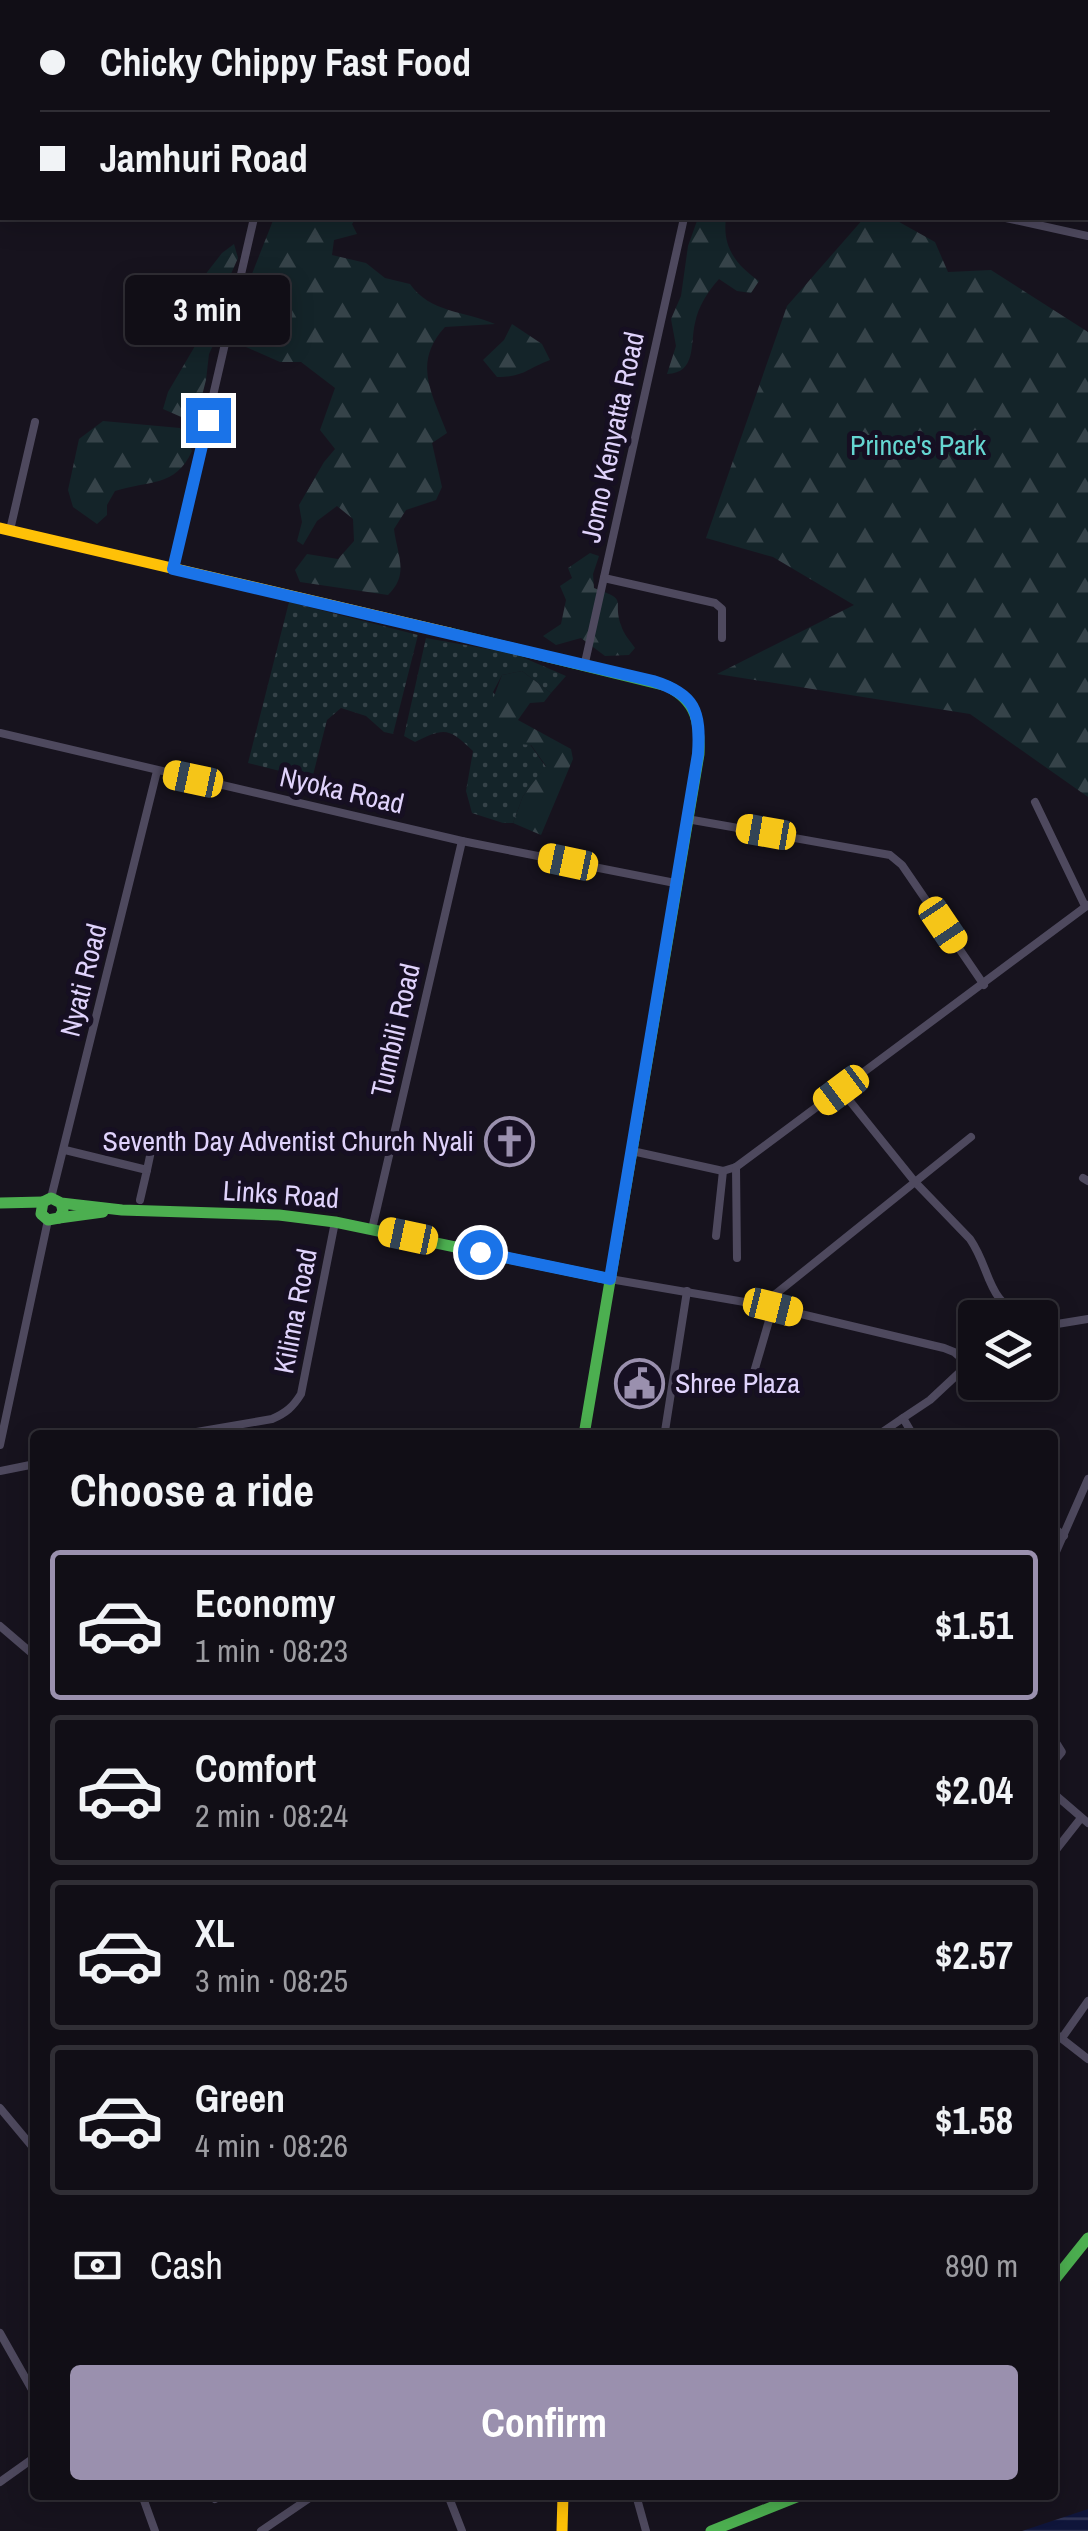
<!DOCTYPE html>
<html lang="en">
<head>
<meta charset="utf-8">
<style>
  :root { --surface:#110e16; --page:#1a171f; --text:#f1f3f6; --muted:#9c9ca1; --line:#302e35; --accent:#9a90ae }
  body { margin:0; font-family:"Archivo Narrow",sans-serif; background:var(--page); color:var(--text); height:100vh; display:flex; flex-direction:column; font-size:38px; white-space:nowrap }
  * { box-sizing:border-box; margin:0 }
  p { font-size:32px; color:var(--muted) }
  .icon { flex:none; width:55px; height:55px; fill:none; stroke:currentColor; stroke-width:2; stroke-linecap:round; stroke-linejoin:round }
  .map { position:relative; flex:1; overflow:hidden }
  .drawer { position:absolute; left:30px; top:1430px; width:1028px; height:1070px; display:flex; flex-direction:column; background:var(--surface); border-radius:10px; box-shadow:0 5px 25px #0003,0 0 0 2px var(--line) }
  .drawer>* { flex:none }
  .guide { position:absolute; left:0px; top:0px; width:1090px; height:220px; box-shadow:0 5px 25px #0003,0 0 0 2px var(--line); display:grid; align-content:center; height:220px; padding:0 40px; background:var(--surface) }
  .tools { position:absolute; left:958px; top:1300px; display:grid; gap:20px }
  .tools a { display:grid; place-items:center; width:100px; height:100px; border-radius:10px; background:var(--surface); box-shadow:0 5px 25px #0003,0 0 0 2px var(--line); font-size:50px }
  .end { position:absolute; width:45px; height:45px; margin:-22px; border:12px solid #1a73e8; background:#fff; box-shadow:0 0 0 5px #fff }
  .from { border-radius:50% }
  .bubble { position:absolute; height:70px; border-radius:10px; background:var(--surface); box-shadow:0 5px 25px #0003,0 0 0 2px var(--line); font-size:32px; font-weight:700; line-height:70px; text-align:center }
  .car { position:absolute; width:30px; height:60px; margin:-30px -15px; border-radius:12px; box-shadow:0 0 8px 2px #0007; background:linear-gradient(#f5c518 24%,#345 0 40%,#f5c518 0 76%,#345 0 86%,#f5c518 0) }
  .guide b { display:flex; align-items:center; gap:35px; height:95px; font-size:38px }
  .guide b+b { border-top:2px solid var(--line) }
  .guide i { width:25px; height:25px; background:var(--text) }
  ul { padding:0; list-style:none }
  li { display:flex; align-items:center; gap:30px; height:150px; margin:0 20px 15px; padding:0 20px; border:5px solid var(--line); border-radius:10px }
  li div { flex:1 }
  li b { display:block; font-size:38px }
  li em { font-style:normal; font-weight:700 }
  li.on { border-color:var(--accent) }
  li>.icon { width:90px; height:90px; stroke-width:1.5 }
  h2 { padding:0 40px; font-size:45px; line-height:120px }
  .pay { display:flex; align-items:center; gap:25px; height:110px; padding:0 40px; font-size:38px }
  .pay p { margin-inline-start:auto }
  .action { display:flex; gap:20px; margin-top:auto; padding:20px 40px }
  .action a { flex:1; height:115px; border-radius:10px; background:var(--accent); color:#fff; font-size:40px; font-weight:700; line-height:115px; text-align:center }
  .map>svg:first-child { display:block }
  .grass { fill:url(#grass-dots) }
  .forest { fill:url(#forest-firs) }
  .water { fill:url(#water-rules) }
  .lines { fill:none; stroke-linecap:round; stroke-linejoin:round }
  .street { stroke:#4e495e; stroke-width:8 }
  .fast { stroke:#4caf50; stroke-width:11 }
  .slow { stroke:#ffc107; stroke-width:11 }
  .route { stroke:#1a73e8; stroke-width:12 }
  .labels { text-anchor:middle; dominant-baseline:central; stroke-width:10; stroke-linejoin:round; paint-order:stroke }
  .street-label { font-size:28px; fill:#e0d3fc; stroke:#160f22 }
  .park-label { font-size:28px; fill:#65d6d1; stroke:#160f22 }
  .poi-label { font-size:28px; fill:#e0d3fc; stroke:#160f22; text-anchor:end }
</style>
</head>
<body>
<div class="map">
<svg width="1088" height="2531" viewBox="0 0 1088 2531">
  <defs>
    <pattern id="grass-dots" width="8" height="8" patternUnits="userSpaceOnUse" patternTransform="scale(2.5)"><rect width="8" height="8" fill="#142429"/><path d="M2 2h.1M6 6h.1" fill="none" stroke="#364349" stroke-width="1.8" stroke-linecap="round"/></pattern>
    <pattern id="forest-firs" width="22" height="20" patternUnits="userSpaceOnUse" patternTransform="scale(2.5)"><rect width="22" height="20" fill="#142429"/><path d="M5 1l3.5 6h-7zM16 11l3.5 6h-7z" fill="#364349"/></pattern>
    <pattern id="water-rules" width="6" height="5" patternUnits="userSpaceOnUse" patternTransform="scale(2.5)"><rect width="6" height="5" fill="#0f153a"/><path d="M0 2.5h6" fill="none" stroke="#323657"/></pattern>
  </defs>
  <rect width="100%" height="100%" fill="#17131e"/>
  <!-- grass -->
  <g class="grass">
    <path d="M 289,602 L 418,635 L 393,734 L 384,732 L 366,716 L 341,708 L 327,720 L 312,779 L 248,763 Z"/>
    <path d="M 426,638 L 515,654 L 566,676 L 551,693 L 522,671 L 502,675 L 493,692 L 546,767 L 523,796 L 513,823 L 503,823 L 472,813 L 466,791 L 473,751 C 449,728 445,727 415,742 L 404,736 Z"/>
  </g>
  <!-- forest -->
  <g class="forest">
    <path d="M 274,218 L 356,218 L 352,224 L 357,234 L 334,240 L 332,255 L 366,263 L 385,278 L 410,284 C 430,313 465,311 495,324 L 445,327 C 412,363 432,393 447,433 L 432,443 L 442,487 L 436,500 L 406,510 L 394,529 C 397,555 410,574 388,595 L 300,582 L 295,570 L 307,554 L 338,559 L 354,541 L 353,519 L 337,506 L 317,521 L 303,545 L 297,541 L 302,522 L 299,505 L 324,462 L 335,449 L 320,430 L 335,388 L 301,362 L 280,362 L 246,347 L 239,327 L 248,284 Z"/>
    <path d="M 698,218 L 726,218 C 722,247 736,265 759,281 L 751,293 L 737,291 L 719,279 C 708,291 698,307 695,323 C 690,343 697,373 667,374 L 676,346 L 671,319 L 681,296 L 688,246 Z"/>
    <path d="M 864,218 L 892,218 L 935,242 L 948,272 L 991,270 L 1088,332 L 1088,797 L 970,714 L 717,674 L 854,605 L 773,557 L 706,538 L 787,306 Z"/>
    <path d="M 234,244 L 238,258 L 227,283 L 218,335 L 209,354 L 206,380 L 195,423 L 163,409 L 168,392 L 195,346 L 201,280 L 222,253 Z"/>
    <path d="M 512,324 L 542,344 L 550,360 C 526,369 524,377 497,377 L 483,360 L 504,340 Z"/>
    <path d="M 103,421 L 180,428 L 192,451 C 175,488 149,480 115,491 L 107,505 L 107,515 L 97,524 L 73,507 L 68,490 L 79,439 Z"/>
    <path d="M 590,553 L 599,556 L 593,574 L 594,588 C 630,601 612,599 621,625 C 623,633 630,641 635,648 L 629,655 L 605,656 L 581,638 L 556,645 L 543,636 L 561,624 L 566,600 L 560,586 L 572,578 L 568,568 Z"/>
    <path d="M 522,671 L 551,693 L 544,702 L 530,703 L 518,720 L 571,749 L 573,759 L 541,835 L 513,823 L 523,796 L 546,766 L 531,745 L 503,743 L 487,715 L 502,675 Z"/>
  </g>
  <!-- water -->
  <path class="water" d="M 1088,2509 L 1088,2531 L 1022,2531 Z"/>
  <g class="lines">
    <!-- street -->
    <g class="street">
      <path d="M 74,0 L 85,2"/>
      <path d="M 304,2 L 305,0"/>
      <path d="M 735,2 L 736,0"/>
      <path d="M 1006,218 L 1088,236"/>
      <path d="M 10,530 L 35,422"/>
      <path d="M 173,569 L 254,218"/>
      <path d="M 604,578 L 715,603 L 722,609 L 722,638"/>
      <path d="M 584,667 L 684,218"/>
      <path d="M 0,733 L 462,841 L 675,883"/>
      <path d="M 1035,802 L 1085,906"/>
      <path d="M 687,819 L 890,855 L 902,865 L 984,985"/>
      <path d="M 971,1137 L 915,1182 L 970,1239 C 992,1271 985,1301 1027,1318"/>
      <path d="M 65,1150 L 147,1170 L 140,1200"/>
      <path d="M 632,1151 L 723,1171 L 736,1167 L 1088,905"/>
      <path d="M 736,1167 L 737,1258"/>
      <path d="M 147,1170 L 154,1137"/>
      <path d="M 1083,1178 L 1088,1181"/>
      <path d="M 51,1198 L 157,771"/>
      <path d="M 372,1229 L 462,841"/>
      <path d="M 716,1236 L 723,1171"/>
      <path d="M 610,1279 L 762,1305 L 915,1182 L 841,1090"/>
      <path d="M 763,1305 L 944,1348 L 954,1352 L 968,1364"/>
      <path d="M 1040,1323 L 1051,1325 L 1088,1319"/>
      <path d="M 754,1372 L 773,1307"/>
      <path d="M 665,1431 L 687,1291"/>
      <path d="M 179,1435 L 272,1419 C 286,1413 293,1407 301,1394 L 335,1222"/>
      <path d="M 878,1435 L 903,1418"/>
      <path d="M 913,1435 L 903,1418 L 930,1400 L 975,1358"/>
      <path d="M 0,1445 L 48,1220"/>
      <path d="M 0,1471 L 35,1464"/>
      <path d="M 1052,1526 L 1064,1536"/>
      <path d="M 1052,1569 L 1056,1552 L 1088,1479"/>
      <path d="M 1052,1576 L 1052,1636"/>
      <path d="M 0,1626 L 35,1656"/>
      <path d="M 1052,1736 L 1062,1752 L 1052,1764"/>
      <path d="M 1052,1792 L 1088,1823"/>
      <path d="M 1052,1855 L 1081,1818"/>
      <path d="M 1052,2031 L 1088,2059"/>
      <path d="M 1062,2038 L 1088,2001"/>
      <path d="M 0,2108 L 35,2150"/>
      <path d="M 0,2333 L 35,2395"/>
      <path d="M 0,2482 L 35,2457"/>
      <path d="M 142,2495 L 155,2531"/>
      <path d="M 448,2495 L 462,2531"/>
      <path d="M 636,2495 L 646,2531"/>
      <path d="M 215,2499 L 222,2495"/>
      <path d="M 261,2531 L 314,2495"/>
    </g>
    <!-- fast -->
    <g class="fast">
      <path d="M 450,633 L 667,686 C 697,701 700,723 699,754 L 584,1435"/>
      <path d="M 0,1203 L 43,1202"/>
      <path d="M 61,1203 L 63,1211 L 59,1218 L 48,1220 L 41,1214 L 43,1202 L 51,1198 L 61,1203 L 122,1210 L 279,1215 L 335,1222 L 610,1279"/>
      <path d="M 59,1218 L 103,1212"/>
      <path d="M 1052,2283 L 1088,2238"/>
      <path d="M 711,2531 L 802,2495"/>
    </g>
    <!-- slow -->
    <g class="slow">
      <path d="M 0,528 L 450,633"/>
      <path d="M 562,2531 L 563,2495"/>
    </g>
  </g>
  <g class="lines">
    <!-- route -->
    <path class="route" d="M 208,420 L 173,569 L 653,681 C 695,694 701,711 698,754 L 610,1279 L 480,1252"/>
  </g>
  <!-- icons -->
  <defs>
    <symbol id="church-ring" viewBox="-11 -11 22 22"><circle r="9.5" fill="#160f22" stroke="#9a90ae" stroke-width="1.5"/><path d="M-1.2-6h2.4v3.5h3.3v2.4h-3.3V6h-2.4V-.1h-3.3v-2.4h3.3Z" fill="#9a90ae"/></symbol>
    <symbol id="civic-ring" viewBox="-11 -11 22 22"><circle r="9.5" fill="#160f22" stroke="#9a90ae" stroke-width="1.5"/><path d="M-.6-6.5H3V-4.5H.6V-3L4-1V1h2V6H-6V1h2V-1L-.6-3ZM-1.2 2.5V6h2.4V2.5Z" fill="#9a90ae"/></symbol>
  </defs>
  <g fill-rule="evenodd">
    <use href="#church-ring" x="482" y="1114" width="55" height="55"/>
    <use href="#civic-ring" x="612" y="1356" width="55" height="55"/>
  </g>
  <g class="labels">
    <!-- street labels -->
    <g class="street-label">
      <text transform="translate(612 437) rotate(-78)">Jomo Kenyatta Road</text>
      <text transform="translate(342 790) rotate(13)">Nyoka Road</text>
      <text transform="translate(83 980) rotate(-76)">Nyati Road</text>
      <text transform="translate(395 1030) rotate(-77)">Tumbili Road</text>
      <text transform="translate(281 1194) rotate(4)">Links Road</text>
      <text transform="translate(295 1311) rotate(-79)">Kilima Road</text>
    </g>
    <!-- park labels -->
    <g class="park-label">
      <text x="918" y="445">Prince's Park</text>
    </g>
    <!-- poi labels -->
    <g class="poi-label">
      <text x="474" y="1141">Seventh Day Adventist Church Nyali</text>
      <text x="675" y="1383" text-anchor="start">Shree Plaza</text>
    </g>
  </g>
</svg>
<div class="tools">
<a><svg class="icon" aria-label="layers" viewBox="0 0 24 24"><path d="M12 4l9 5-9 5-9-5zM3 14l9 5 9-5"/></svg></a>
</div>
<i class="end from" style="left:480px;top:1252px"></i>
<i class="end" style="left:208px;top:420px"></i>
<div class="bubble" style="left:125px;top:275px;width:165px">3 min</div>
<i class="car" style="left:193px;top:779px;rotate:282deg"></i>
<i class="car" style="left:766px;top:832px;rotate:280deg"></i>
<i class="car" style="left:568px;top:862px;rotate:282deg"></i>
<i class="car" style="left:943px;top:925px;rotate:146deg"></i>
<i class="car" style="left:841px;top:1090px;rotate:233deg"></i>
<i class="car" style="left:408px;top:1236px;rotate:282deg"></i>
<i class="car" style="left:773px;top:1307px;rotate:104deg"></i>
<div class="guide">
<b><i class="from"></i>Chicky Chippy Fast Food</b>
<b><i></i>Jamhuri Road</b>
</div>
<section class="drawer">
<h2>Choose a ride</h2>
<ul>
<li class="on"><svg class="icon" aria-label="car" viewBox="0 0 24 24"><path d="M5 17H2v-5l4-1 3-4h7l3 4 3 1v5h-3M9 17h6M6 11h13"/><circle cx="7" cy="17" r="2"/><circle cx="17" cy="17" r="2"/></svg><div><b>Economy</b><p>1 min · 08:23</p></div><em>$1.51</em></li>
<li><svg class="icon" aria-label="car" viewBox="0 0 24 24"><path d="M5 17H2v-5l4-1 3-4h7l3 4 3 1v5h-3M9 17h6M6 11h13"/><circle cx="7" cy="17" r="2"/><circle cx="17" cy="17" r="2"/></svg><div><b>Comfort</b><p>2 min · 08:24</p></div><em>$2.04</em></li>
<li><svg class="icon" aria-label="car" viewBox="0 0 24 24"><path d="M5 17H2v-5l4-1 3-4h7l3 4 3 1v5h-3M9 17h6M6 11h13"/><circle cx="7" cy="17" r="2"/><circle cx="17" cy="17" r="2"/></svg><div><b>XL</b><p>3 min · 08:25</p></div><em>$2.57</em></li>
<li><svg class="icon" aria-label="car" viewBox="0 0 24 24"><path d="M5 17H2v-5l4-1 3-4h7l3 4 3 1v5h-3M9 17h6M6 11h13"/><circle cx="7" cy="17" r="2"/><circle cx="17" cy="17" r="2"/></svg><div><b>Green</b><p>4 min · 08:26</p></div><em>$1.58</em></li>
</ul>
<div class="pay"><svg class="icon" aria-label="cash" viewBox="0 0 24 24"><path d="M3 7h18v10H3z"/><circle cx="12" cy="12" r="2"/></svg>Cash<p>890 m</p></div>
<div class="action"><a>Confirm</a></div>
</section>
</div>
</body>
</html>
